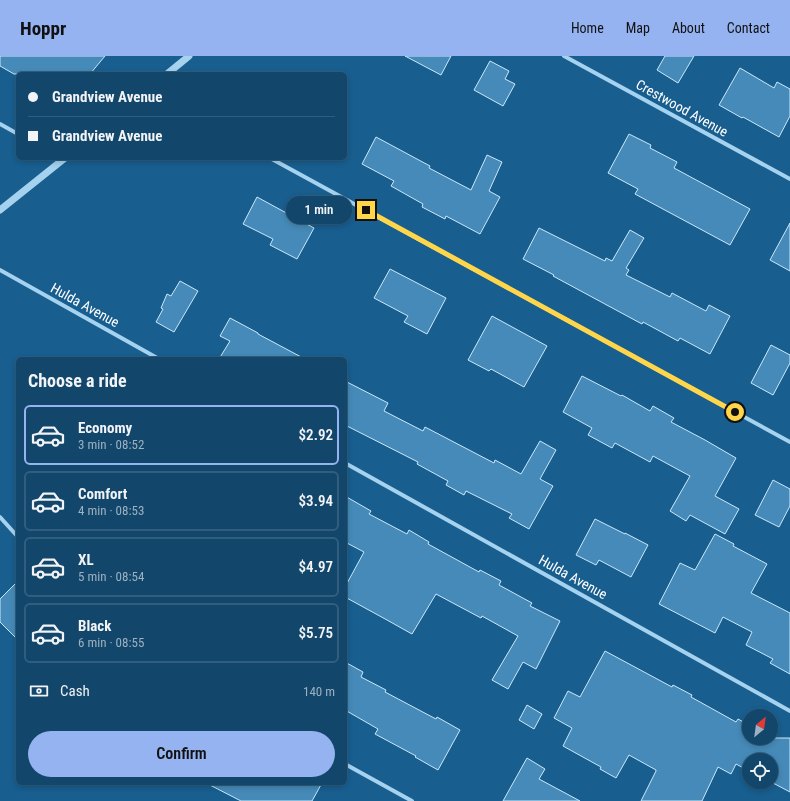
<!DOCTYPE html>
<html lang="en">
<head>
<meta charset="utf-8">
<style>
  :root { --surface:#12466b; --page:#1f5073; --text:#f1f3f6; --muted:#9cb1c1; --line:#315e7e; --accent:#95b2f1 }
  body { margin:0; font-family:"Roboto Condensed",sans-serif; background:var(--page); color:var(--text); height:100vh; display:flex; flex-direction:column; font-size:15px; white-space:nowrap }
  * { box-sizing:border-box; margin:0 }
  p { font-size:13px; color:var(--muted) }
  .icon { flex:none; width:22px; height:22px; fill:none; stroke:currentColor; stroke-width:2; stroke-linecap:round; stroke-linejoin:round }
  .map { position:relative; flex:1; overflow:hidden }
  .details { position:absolute; left:16px; top:301px; width:331px; height:428px; display:flex; flex-direction:column; background:var(--surface); border-radius:6px; box-shadow:0 2px 6px #0003,0 0 0 1px var(--line) }
  .details>* { flex:none }
  .hud { position:absolute; left:16px; top:16px; width:331px; height:88px; border-radius:6px; box-shadow:0 2px 6px #0003,0 0 0 1px var(--line); display:grid; align-content:center; height:88px; padding:0 12px; background:var(--surface) }
  .needle { width:26px; rotate:29deg }
  .buttons { position:absolute; left:742px; top:653px; display:grid; gap:8px }
  .buttons a { display:grid; place-items:center; width:36px; height:36px; border-radius:50%; background:var(--surface); box-shadow:0 2px 6px #0003,0 0 0 1px var(--line); font-size:20px }
  .end { position:absolute; width:18px; height:18px; margin:-9px; border:5px solid #ffd54a; background:#111; box-shadow:0 0 0 2px #111 }
  .from { border-radius:50% }
  .bubble { position:absolute; height:28px; border-radius:14px; background:var(--surface); box-shadow:0 2px 6px #0003,0 0 0 1px var(--line); font-size:13px; font-weight:600; line-height:28px; text-align:center }
  .hud b { display:flex; align-items:center; gap:14px; height:38px; font-size:15px }
  .hud b+b { border-top:1px solid var(--line) }
  .hud i { width:10px; height:10px; background:var(--text) }
  ul { padding:0; list-style:none }
  li { display:flex; align-items:center; gap:12px; height:60px; margin:0 8px 6px; padding:0 4px; border:2px solid var(--line); border-radius:6px }
  li div { flex:1 }
  li b { display:block; font-size:15px }
  li em { font-style:normal; font-weight:600 }
  li.on { border-color:var(--accent) }
  li>.icon { width:36px; height:36px; stroke-width:1.5 }
  h2 { padding:0 12px; font-size:18px; line-height:48px }
  .pay { display:flex; align-items:center; gap:10px; height:44px; padding:0 12px; font-size:15px }
  .pay p { margin-inline-start:auto }
  .action { display:flex; gap:8px; margin-top:auto; padding:8px 12px }
  .action a { flex:1; height:46px; border-radius:24px; background:var(--accent); color:#111; font-size:16px; font-weight:600; line-height:46px; text-align:center }
  header { display:flex; align-items:center; gap:24px; box-sizing:border-box; height:56px; padding:0 20px; background:var(--accent); color:#111 }
  header strong { font-size:19px }
  nav { display:flex; gap:22px; margin-inline-start:auto; font-size:14px }
  .map>svg:first-child { display:block }
  .building { fill:#458ab8; stroke:#cbe8fb }
  .lines { fill:none; stroke-linecap:round; stroke-linejoin:round }
  .minor { stroke:#a5d2ef; stroke-width:4 }
  .tertiary { stroke:#a5d2ef; stroke-width:7 }
  .route { stroke:#ffd54a; stroke-width:5 }
  .labels { text-anchor:middle; dominant-baseline:central; stroke-width:3; stroke-linejoin:round; paint-order:stroke }
  .street-label { font-size:14px; fill:#fff; stroke:#185e8f }
</style>
</head>
<body>
<header>
<strong>Hoppr</strong>
<nav><a>Home</a><a>Map</a><a>About</a><a>Contact</a></nav>
</header>
<div class="map">
<svg width="790" height="745" viewBox="0 0 790 745">
  <rect width="100%" height="100%" fill="#185e8f"/>
  <!-- building -->
  <g class="building">
    <path d="M 0,0 L 105,0 L 90,18 L 14,18 L 0,10 Z"/>
    <path d="M 405,0 L 451,0 L 441,19 Z"/>
    <path d="M 665,0 L 694,0 L 678,27 L 657,14 Z"/>
    <path d="M 490,5 L 509,15 L 505,23 L 515,28 L 503,50 L 474,34 Z"/>
    <path d="M 740,12 L 774,32 L 777,26 L 790,33 L 790,60 L 779,81 L 743,61 L 742,62 L 719,49 Z"/>
    <path d="M 629,78 L 651,89 L 650,92 L 677,106 L 674,112 L 750,153 L 730,189 L 635,138 L 638,133 L 608,117 Z"/>
    <path d="M 376,81 L 430,110 L 429,112 L 471,134 L 487,99 L 502,106 L 489,135 L 500,141 L 480,178 L 446,160 L 445,163 L 422,151 L 423,148 L 391,130 L 394,125 L 362,108 Z"/>
    <path d="M 257,141 L 314,172 L 297,203 L 270,189 L 273,183 L 243,168 Z"/>
    <path d="M 790,167 L 790,215 L 770,204 Z"/>
    <path d="M 539,172 L 605,205 L 606,202 L 612,205 L 630,174 L 644,182 L 626,212 L 629,214 L 626,219 L 670,241 L 672,237 L 706,255 L 709,249 L 730,260 L 710,298 L 680,282 L 678,285 L 643,266 L 642,268 L 553,220 L 554,219 L 523,203 Z"/>
    <path d="M 390,213 L 446,242 L 427,278 L 404,266 L 408,260 L 374,242 Z"/>
    <path d="M 180,225 L 198,235 L 174,276 L 156,266 L 163,253 L 161,252 L 167,238 L 171,240 Z"/>
    <path d="M 492,260 L 547,290 L 524,331 L 491,313 L 489,315 L 468,304 Z"/>
    <path d="M 230,262 L 258,277 L 258,278 L 305,303 L 219,303 L 230,285 L 220,280 Z"/>
    <path d="M 771,289 L 790,299 L 790,307 L 773,339 L 751,327 Z"/>
    <path d="M 582,320 L 621,340 L 622,339 L 650,355 L 653,350 L 674,362 L 671,366 L 705,384 L 736,402 L 715,440 L 739,453 L 725,478 L 690,459 L 686,465 L 670,455 L 690,420 L 653,400 L 650,406 L 615,387 L 612,392 L 588,379 L 592,372 L 563,356 Z"/>
    <path d="M 345,325 L 388,347 L 384,355 L 423,375 L 425,371 L 494,407 L 495,404 L 521,418 L 540,385 L 556,394 L 540,423 L 553,430 L 529,473 L 509,462 L 512,458 L 466,435 L 464,439 L 446,429 L 448,425 L 417,408 L 418,406 L 345,369 Z"/>
    <path d="M 773,424 L 790,433 L 790,450 L 779,471 L 755,459 Z"/>
    <path d="M 345,440 L 371,455 L 369,458 L 407,478 L 409,474 L 429,486 L 428,488 L 479,516 L 480,514 L 501,525 L 499,529 L 532,547 L 530,550 L 560,565 L 536,613 L 523,606 L 508,633 L 492,624 L 518,580 L 482,560 L 481,562 L 436,538 L 412,578 L 387,564 L 345,541 L 345,531 L 364,496 L 345,486 Z"/>
    <path d="M 595,463 L 625,478 L 625,477 L 648,489 L 631,521 L 599,504 L 596,509 L 576,499 Z"/>
    <path d="M 715,478 L 734,488 L 733,490 L 767,508 L 751,537 L 790,557 L 790,618 L 770,607 L 773,603 L 746,589 L 752,576 L 723,561 L 715,577 L 659,548 L 680,507 L 695,514 Z"/>
    <path d="M 18,525 L 18,584 L 0,566 L 0,543 Z"/>
    <path d="M 605,595 L 672,631 L 673,629 L 692,639 L 691,641 L 736,666 L 738,663 L 749,669 L 749,682 L 790,682 L 790,736 L 773,727 L 773,728 L 769,726 L 771,726 L 771,704 L 749,704 L 749,715 L 736,708 L 731,718 L 718,711 L 702,745 L 641,745 L 656,715 L 656,714 L 629,699 L 616,722 L 600,713 L 601,711 L 563,690 L 572,672 L 554,662 L 568,635 L 580,641 Z"/>
    <path d="M 345,606 L 363,616 L 361,621 L 386,634 L 385,636 L 436,663 L 437,661 L 460,674 L 438,714 L 415,701 L 416,700 L 375,678 L 378,673 L 345,654 Z"/>
    <path d="M 527,649 L 542,658 L 534,673 L 519,664 Z"/>
    <path d="M 527,702 L 545,713 L 539,723 L 580,745 L 503,745 Z"/>
    <path d="M 206,727 L 322,727 L 312,745 L 241,745 Z"/>
  </g>
  <g class="lines">
    <!-- minor -->
    <g class="minor">
      <path d="M 564,0 L 790,123"/>
      <path d="M 0,68 L 18,78"/>
      <path d="M 270,102 L 790,386"/>
      <path d="M 0,214 L 159,303"/>
      <path d="M 345,407 L 790,655"/>
      <path d="M 0,461 L 18,481"/>
      <path d="M 345,708 L 412,745"/>
    </g>
    <!-- tertiary -->
    <g class="tertiary">
      <path d="M 167,18 L 189,0"/>
      <path d="M 0,154 L 65,102"/>
    </g>
  </g>
  <g class="lines">
    <!-- route -->
    <path class="route" d="M 366,154 L 735,356"/>
  </g>
  <g class="labels">
    <!-- street labels -->
    <g class="street-label">
      <text transform="translate(682 52) rotate(29)">Crestwood Avenue</text>
      <text transform="translate(85 249) rotate(29)">Hulda Avenue</text>
      <text transform="translate(573 521) rotate(29)">Hulda Avenue</text>
    </g>
  </g>
</svg>
<div class="buttons">
<a><svg class="needle" viewBox="-14 -14 28 28"><path d="M0-13l5 13h-10z" fill="#e53935"/><path d="M0 13l5-13h-10z" fill="#9cb1c1"/></svg></a>
<a><svg class="icon" aria-label="locate" viewBox="0 0 24 24"><circle cx="12" cy="12" r="6"/><path d="M12 2v4M12 18v4M2 12h4M18 12h4"/></svg></a>
</div>
<i class="end from" style="left:735px;top:356px"></i>
<i class="end" style="left:366px;top:154px"></i>
<div class="bubble" style="left:286px;top:140px;width:66px">1 min</div>
<div class="hud">
<b><i class="from"></i>Grandview Avenue</b>
<b><i></i>Grandview Avenue</b>
</div>
<section class="details">
<h2>Choose a ride</h2>
<ul>
<li class="on"><svg class="icon" aria-label="car" viewBox="0 0 24 24"><path d="M5 17H2v-5l4-1 3-4h7l3 4 3 1v5h-3M9 17h6M6 11h13"/><circle cx="7" cy="17" r="2"/><circle cx="17" cy="17" r="2"/></svg><div><b>Economy</b><p>3 min · 08:52</p></div><em>$2.92</em></li>
<li><svg class="icon" aria-label="car" viewBox="0 0 24 24"><path d="M5 17H2v-5l4-1 3-4h7l3 4 3 1v5h-3M9 17h6M6 11h13"/><circle cx="7" cy="17" r="2"/><circle cx="17" cy="17" r="2"/></svg><div><b>Comfort</b><p>4 min · 08:53</p></div><em>$3.94</em></li>
<li><svg class="icon" aria-label="car" viewBox="0 0 24 24"><path d="M5 17H2v-5l4-1 3-4h7l3 4 3 1v5h-3M9 17h6M6 11h13"/><circle cx="7" cy="17" r="2"/><circle cx="17" cy="17" r="2"/></svg><div><b>XL</b><p>5 min · 08:54</p></div><em>$4.97</em></li>
<li><svg class="icon" aria-label="car" viewBox="0 0 24 24"><path d="M5 17H2v-5l4-1 3-4h7l3 4 3 1v5h-3M9 17h6M6 11h13"/><circle cx="7" cy="17" r="2"/><circle cx="17" cy="17" r="2"/></svg><div><b>Black</b><p>6 min · 08:55</p></div><em>$5.75</em></li>
</ul>
<div class="pay"><svg class="icon" aria-label="cash" viewBox="0 0 24 24"><path d="M3 7h18v10H3z"/><circle cx="12" cy="12" r="2"/></svg>Cash<p>140 m</p></div>
<div class="action"><a>Confirm</a></div>
</section>
</div>
</body>
</html>
